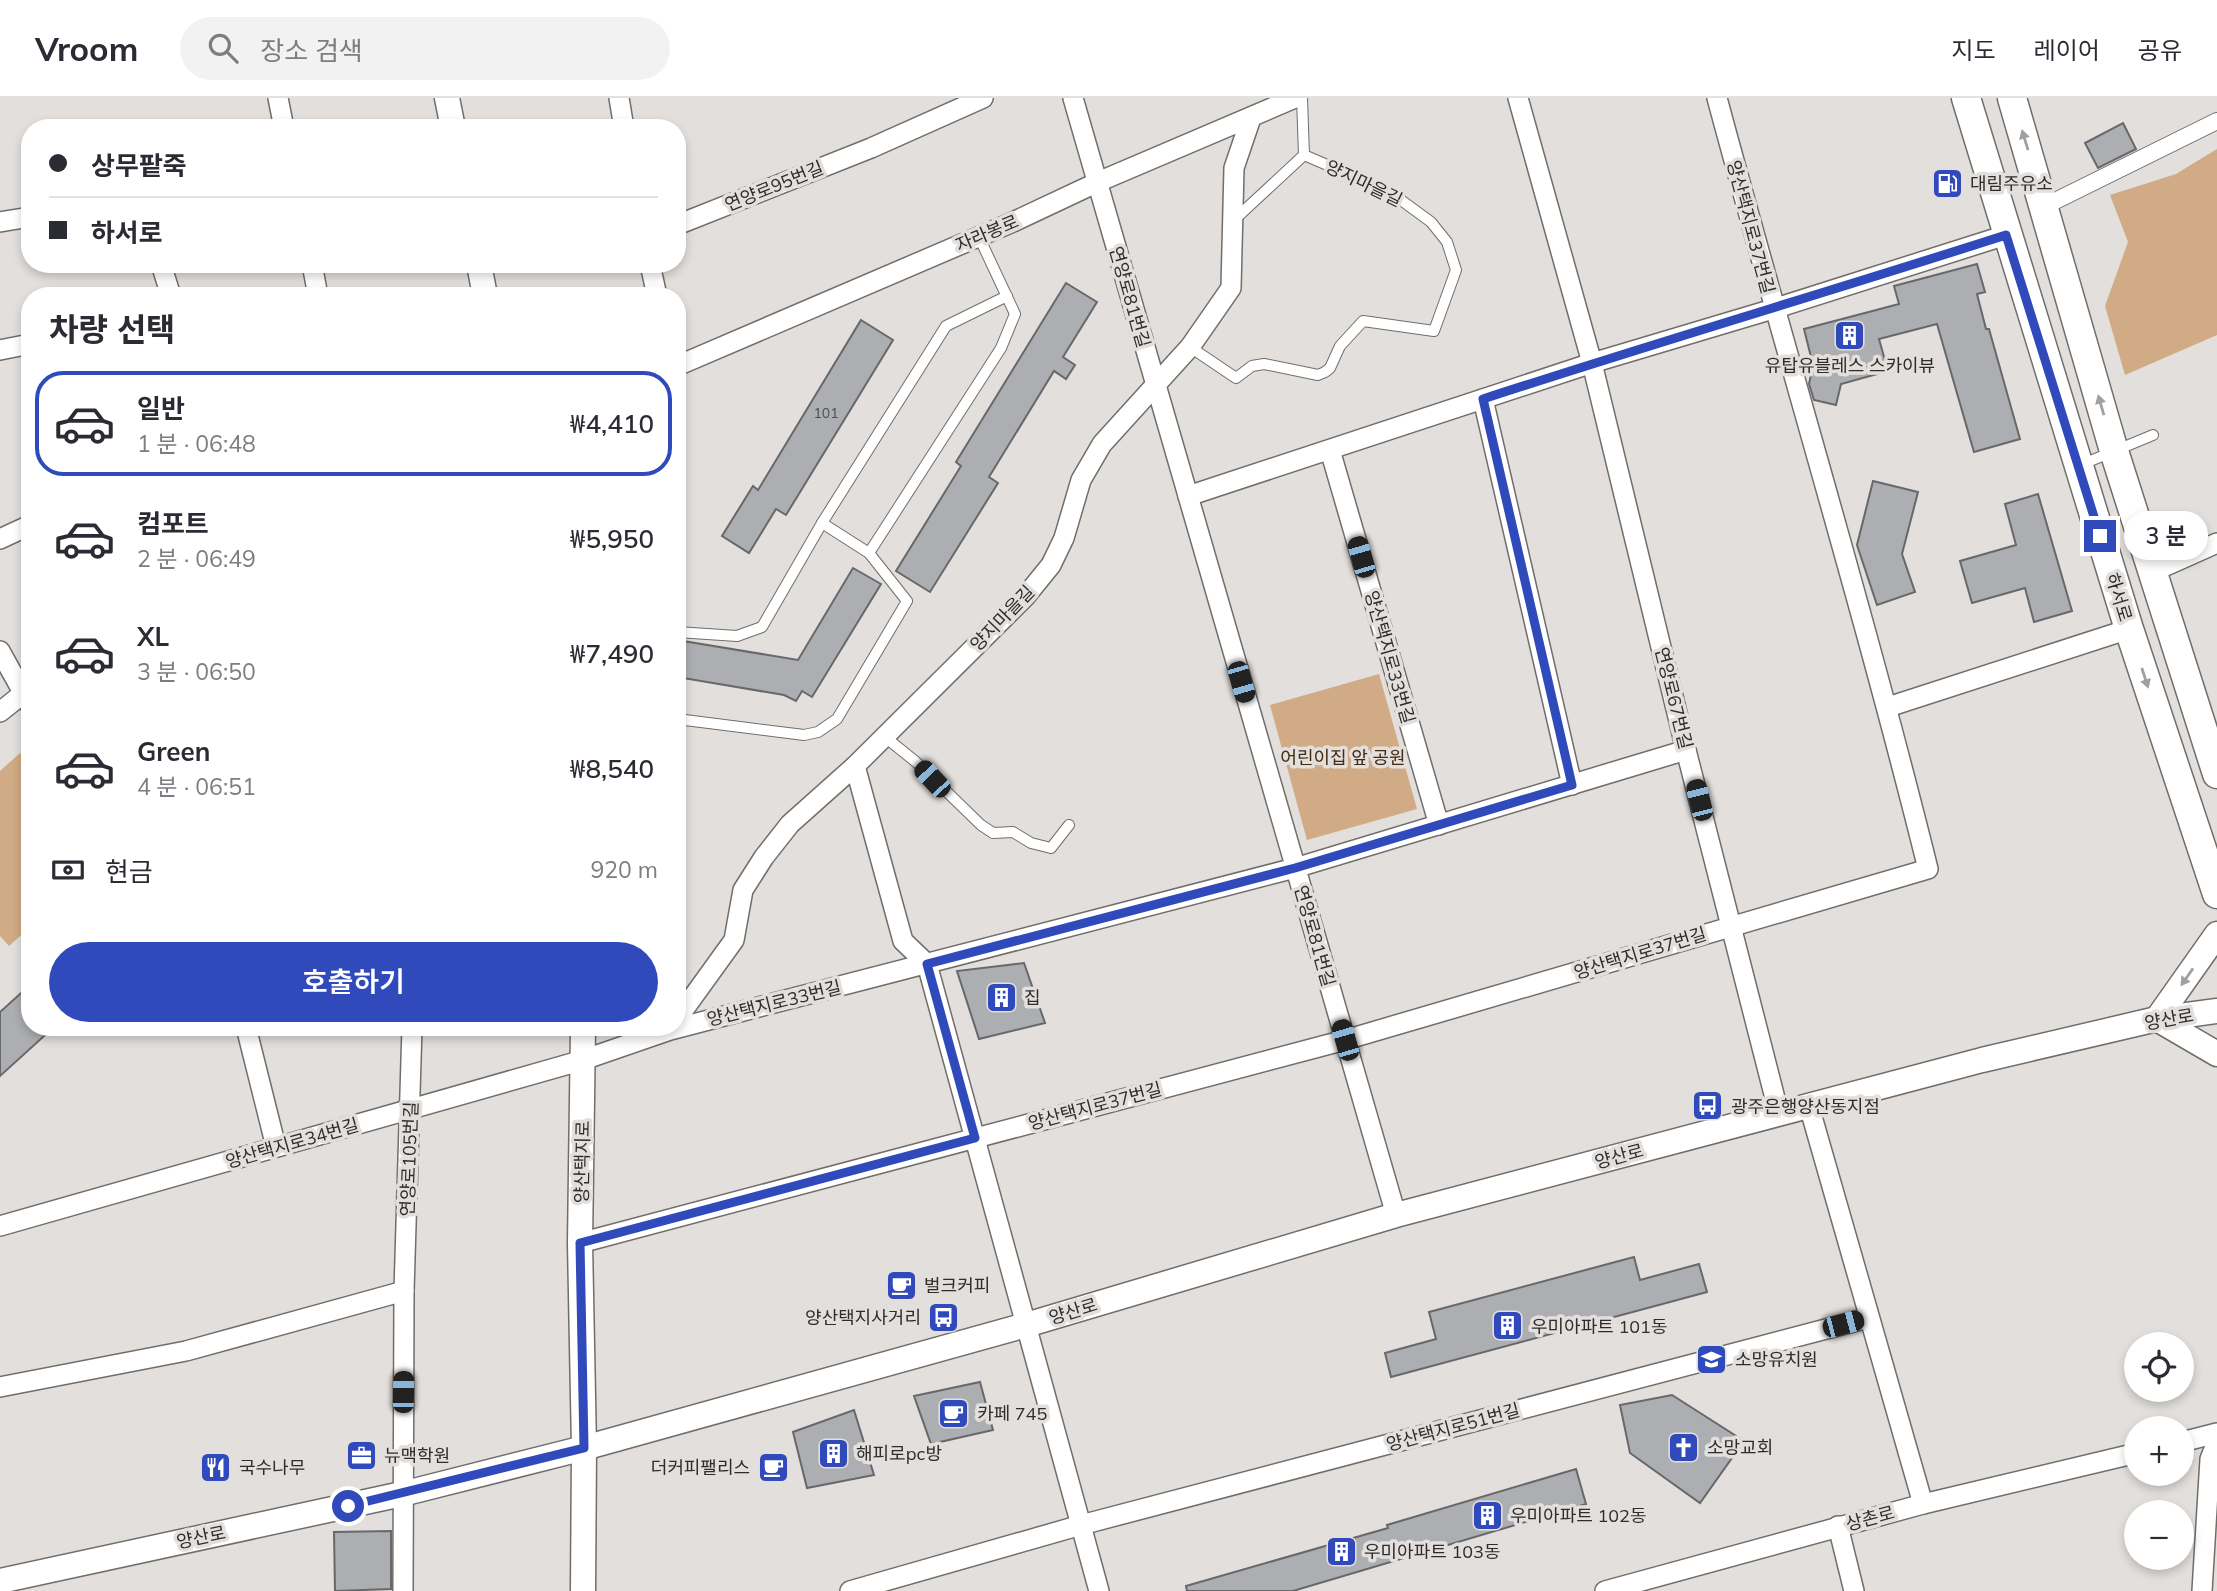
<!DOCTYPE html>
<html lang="ko">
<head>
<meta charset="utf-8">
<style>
  :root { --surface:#fff; --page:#f2f2f3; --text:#2b2b33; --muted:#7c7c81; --line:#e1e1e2; --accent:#304abb }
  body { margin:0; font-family:Mulish,"Noto Sans KR",sans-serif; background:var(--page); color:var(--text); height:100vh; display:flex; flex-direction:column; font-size:26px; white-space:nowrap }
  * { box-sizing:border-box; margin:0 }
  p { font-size:23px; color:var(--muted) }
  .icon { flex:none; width:38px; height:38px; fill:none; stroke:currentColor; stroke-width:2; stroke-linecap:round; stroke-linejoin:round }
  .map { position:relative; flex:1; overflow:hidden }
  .side { position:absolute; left:21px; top:189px; width:665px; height:749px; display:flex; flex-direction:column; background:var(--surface); border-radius:28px; box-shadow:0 4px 10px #0003 }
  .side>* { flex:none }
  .top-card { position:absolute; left:21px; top:21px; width:665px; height:154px; border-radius:28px; box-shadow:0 4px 10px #0003; display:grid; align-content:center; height:154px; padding:0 28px; background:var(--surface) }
  .controls { position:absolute; left:2124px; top:1234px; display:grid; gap:14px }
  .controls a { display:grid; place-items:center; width:70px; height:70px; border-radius:50%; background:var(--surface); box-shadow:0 4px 10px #0003; font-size:35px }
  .end { position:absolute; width:32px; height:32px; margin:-16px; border:9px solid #304abb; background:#fff; box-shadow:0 0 0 4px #fff }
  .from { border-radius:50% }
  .bubble { position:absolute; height:49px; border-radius:24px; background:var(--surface); box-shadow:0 4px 10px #0003; font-size:23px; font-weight:600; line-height:49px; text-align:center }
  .car { position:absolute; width:21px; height:42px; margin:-21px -10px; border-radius:9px; box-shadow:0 0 5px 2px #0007; background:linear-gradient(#222 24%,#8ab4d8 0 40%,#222 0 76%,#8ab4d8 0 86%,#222 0) }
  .top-card b { display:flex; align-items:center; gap:24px; height:66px; font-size:26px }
  .top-card b+b { border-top:2px solid var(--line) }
  .top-card i { width:18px; height:18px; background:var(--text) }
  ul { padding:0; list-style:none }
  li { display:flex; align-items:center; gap:21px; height:105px; margin:0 14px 10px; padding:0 14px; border:4px solid transparent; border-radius:28px }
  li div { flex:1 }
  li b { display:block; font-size:26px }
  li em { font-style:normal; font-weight:600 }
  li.selected { border-color:var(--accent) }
  li>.icon { width:63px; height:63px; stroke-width:1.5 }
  h2 { padding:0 28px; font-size:32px; line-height:84px }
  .pay { display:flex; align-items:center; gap:18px; height:77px; padding:0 28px; font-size:26px }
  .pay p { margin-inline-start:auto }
  .button { display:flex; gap:14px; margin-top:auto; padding:14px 28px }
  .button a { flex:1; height:80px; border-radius:42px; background:var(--accent); color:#fff; font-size:28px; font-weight:600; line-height:80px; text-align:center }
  header { display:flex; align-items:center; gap:42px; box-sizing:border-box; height:98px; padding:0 35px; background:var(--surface); border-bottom:2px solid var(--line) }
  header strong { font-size:33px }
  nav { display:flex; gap:38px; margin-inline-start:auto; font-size:24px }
  .search { width:490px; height:63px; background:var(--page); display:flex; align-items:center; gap:18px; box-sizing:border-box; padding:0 24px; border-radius:38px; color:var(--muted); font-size:26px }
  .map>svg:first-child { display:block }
  .green { fill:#d0ab85 }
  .building { fill:#adaeb1; stroke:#67686b; stroke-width:2 }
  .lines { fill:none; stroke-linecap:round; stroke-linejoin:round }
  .service-casing { stroke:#706e6b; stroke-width:12 }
  .pedestrian-casing { stroke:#706e6b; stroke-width:18 }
  .minor-casing { stroke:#706e6b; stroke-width:22 }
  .tertiary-casing { stroke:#706e6b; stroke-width:27 }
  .secondary-casing { stroke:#706e6b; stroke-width:31 }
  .service { stroke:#fff; stroke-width:10 }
  .pedestrian { stroke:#fff; stroke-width:16 }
  .minor { stroke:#fff; stroke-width:19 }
  .tertiary { stroke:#fff; stroke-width:24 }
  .secondary { stroke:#fff; stroke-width:28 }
  .oneway { fill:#a1a0a0 }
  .route { stroke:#304abb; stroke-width:9 }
  .labels { text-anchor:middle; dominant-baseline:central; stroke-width:7; stroke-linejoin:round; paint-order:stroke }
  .number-label { font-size:14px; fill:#4e4d4d }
  .street-label { font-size:18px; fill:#2e2d2c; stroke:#e2dfdc }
  .poi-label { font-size:18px; fill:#2e2d2c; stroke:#e2dfdc; text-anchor:start }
  .park-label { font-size:18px; fill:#432b10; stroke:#e2dfdc }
</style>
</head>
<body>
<header>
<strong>Vroom</strong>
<div class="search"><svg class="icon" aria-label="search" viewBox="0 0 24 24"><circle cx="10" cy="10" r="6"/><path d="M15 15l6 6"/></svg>장소 검색</div>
<nav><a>지도</a><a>레이어</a><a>공유</a></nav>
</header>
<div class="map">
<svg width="2217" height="1493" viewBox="0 0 2217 1493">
  <rect width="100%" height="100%" fill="#e2dfdc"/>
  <!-- green -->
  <g class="green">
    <path d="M 2217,51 L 2217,237 L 2125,277 L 2105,208 L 2128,144 L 2110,97 L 2176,76 Z"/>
    <path d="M 1379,576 L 1417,711 L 1307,742 L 1270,607 Z"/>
    <path d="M 20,655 L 30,667 L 30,829 L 9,848 L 0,838 L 0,673 Z"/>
  </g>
  <!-- building -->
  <g class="building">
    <path d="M 2123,25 L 2136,51 L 2098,70 L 2085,45 Z"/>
    <path d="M 1977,166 L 1985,194 L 1977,196 L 1986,231 L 1989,231 L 2020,341 L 1974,354 L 1937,226 L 1879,241 L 1888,273 L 1841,286 L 1836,307 L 1814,302 L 1809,286 L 1813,267 L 1804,231 L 1899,206 L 1894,188 Z"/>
    <path d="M 1066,185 L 1097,204 L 1063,259 L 1075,267 L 1066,281 L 1054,273 L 989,379 L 998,385 L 930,494 L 896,473 L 961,368 L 956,364 Z"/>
    <path d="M 861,222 L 893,242 L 786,417 L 776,411 L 749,455 L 722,438 L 753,388 L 758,392 Z"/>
    <path d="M 1873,383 L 1918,394 L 1902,456 L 1915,494 L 1877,507 L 1857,447 Z"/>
    <path d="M 2038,396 L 2072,513 L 2034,524 L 2025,490 L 1972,505 L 1960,463 L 2016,447 L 2005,406 Z"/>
    <path d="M 853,470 L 881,486 L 812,599 L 802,593 L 796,603 L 784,597 L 677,579 L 677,542 L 798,562 Z"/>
    <path d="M 1024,865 L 1045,925 L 979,941 L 957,873 Z"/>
    <path d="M 30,887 L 30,929 L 54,929 L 0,978 L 0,914 Z"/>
    <path d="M 1634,1159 L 1640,1182 L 1699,1166 L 1707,1194 L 1391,1279 L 1385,1255 L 1436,1241 L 1429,1214 Z"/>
    <path d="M 980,1284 L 993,1332 L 931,1346 L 914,1298 Z"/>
    <path d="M 1672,1297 L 1744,1343 L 1700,1405 L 1630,1355 L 1620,1307 Z"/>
    <path d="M 854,1312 L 874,1377 L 807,1390 L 793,1334 Z"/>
    <path d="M 1576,1371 L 1586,1406 L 1293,1493 L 1187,1493 L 1186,1488 L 1388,1430 L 1387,1427 Z"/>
    <path d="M 391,1433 L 391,1491 L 335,1493 L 334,1434 Z"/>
  </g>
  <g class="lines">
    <defs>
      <g id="service">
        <path d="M 1234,122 L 1304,57 L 1302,0"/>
        <path d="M 1190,249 L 1236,280 L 1252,268 L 1264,266 L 1318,277 L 1325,274 L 1330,270 L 1340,248 L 1363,223 L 1434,233 L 1456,172 L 1447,144 L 1431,124 L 1390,94 L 1304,57"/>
        <path d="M 2083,366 L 2153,337"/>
        <path d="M 822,425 L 869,455 L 1001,250 L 1015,216 L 979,139"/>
        <path d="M 677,534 L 737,538 L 762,529 L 822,425 L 946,228 L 1007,198"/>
        <path d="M 677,621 L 804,637 L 818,634 L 837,621 L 907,503 L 869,455"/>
        <path d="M 885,639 L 916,664 L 981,727 L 993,735 L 1013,734 L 1031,745 L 1051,750 L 1069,727"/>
      </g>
      <path id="pedestrian" d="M 2045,108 L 2217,23"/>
      <g id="minor">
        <path d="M 278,0 L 284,30"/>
        <path d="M 619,0 L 624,30"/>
        <path d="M 1073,0 L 1396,1117"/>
        <path d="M 1518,0 L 1592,265 L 1686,652 L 1779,1016"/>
        <path d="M 0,124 L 30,119"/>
        <path d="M 677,127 L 871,50 L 983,0"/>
        <path d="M 161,166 L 171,198"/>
        <path d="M 312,166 L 318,198"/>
        <path d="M 650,166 L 657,198"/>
        <path d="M 0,252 L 30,246"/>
        <path d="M 677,268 L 1013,124 L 1098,84 L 1295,0"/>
        <path d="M 1483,301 L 1572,687"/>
        <path d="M 1330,352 L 1439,727"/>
        <path d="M 1188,398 L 1592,265 L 1773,211 L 2006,137"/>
        <path d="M 0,441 L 30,427"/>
        <path d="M 2152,474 L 2217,445"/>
        <path d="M 0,553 L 30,607"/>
        <path d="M 1888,609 L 2129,531"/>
        <path d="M 0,614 L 30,590"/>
        <path d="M 855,668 L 903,843 L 927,866 L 1099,1493"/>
        <path d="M 677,921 L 734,842 L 743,792 L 764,759 L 790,726 L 855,668 L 1025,499 L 1051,467 L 1064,440 L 1081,382 L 1102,346 L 1190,249 L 1231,190 L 1234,70 L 1251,20"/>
        <path d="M 246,929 L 276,1049"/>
        <path d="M 1809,1008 L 1923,1406"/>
        <path d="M 0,1128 L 583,962 L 670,932 L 1295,770 L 1686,652"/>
        <path d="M 580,1145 L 1345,942 L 1928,771 C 1864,513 1786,257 1717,0"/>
        <path d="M 0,1289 L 186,1253 L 404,1193"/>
        <path d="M 2182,1344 L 2217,1335"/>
        <path d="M 1838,1428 L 1854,1493"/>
        <path d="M 403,1493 L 404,1193 L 412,929"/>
        <path d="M 850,1493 L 1081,1427 L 1868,1220"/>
        <path d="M 1605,1493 L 1923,1406 L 2137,1355"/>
        <path d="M 2202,1493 L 2210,1361 L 2217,1344"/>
      </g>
      <g id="tertiary">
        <path d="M 447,0 L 453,30"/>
        <path d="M 479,166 L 485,198"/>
        <path d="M 2217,836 L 2157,921 L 2217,956"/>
        <path d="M 0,1483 L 402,1396 L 584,1350 L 1026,1227 L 1396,1117 L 1982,962 L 2157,921 L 2217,913"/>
        <path d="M 583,1493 L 584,1350 L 580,1145 L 583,929"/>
      </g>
      <g id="secondary">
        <path d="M 1966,0 L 2129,531 L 2217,796"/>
        <path d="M 2012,0 L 2114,353 L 2217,676"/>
      </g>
    </defs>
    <!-- service casing -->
    <use href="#service" class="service-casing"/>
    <!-- pedestrian casing -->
    <use href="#pedestrian" class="pedestrian-casing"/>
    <!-- minor casing -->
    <use href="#minor" class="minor-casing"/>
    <!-- tertiary casing -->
    <use href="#tertiary" class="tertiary-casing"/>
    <!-- secondary casing -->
    <use href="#secondary" class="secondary-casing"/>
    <!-- service -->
    <use href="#service" class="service"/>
    <!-- pedestrian -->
    <use href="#pedestrian" class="pedestrian"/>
    <!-- minor -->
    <use href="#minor" class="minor"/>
    <!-- tertiary -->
    <use href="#tertiary" class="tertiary"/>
    <!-- secondary -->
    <use href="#secondary" class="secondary"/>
  </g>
  <!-- one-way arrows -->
  <defs><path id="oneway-solid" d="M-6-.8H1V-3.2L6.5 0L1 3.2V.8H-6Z" transform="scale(1.75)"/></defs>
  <g class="oneway">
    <use href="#oneway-solid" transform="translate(2025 42) rotate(-107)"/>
    <use href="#oneway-solid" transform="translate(2101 307) rotate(-106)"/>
    <use href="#oneway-solid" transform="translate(2145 580) rotate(72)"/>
    <use href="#oneway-solid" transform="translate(2187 879) rotate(125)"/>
  </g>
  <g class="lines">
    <!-- route -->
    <path class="route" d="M 348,1408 L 584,1350 L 580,1145 L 975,1040 L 927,866 L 1295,770 L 1572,687 L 1483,301 C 1657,244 1832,193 2006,137 L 2100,438"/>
  </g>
  <!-- icons -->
  <defs>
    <symbol id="fuel-square" viewBox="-11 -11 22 22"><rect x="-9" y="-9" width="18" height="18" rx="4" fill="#304abb" stroke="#e2dfdc"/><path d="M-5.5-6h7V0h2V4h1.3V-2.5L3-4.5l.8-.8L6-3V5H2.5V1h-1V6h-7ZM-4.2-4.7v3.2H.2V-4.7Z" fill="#fff"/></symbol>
    <symbol id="building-square" viewBox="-11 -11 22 22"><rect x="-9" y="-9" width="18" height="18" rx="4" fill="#304abb" stroke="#e2dfdc"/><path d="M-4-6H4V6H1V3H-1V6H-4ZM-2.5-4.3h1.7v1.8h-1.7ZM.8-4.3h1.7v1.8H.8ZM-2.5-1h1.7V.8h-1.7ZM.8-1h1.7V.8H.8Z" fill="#fff"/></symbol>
    <symbol id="bus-square" viewBox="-11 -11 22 22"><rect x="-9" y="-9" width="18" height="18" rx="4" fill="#304abb" stroke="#e2dfdc"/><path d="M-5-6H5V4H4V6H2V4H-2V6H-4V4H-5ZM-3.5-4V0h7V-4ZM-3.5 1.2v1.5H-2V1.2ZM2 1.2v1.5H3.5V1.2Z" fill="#fff"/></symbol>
    <symbol id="cafe-square" viewBox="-11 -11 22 22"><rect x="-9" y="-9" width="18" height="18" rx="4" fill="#304abb" stroke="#e2dfdc"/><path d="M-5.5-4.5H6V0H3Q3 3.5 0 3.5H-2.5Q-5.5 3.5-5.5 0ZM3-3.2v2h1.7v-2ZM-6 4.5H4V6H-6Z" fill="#fff"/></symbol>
    <symbol id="school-square" viewBox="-11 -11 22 22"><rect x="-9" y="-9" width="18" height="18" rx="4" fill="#304abb" stroke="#e2dfdc"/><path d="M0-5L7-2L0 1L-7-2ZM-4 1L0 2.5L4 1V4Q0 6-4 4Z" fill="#fff"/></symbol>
    <symbol id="church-square" viewBox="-11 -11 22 22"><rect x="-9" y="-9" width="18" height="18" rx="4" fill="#304abb" stroke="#e2dfdc"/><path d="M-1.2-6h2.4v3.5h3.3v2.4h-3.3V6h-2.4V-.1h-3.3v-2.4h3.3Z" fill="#fff"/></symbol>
    <symbol id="office-square" viewBox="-11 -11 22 22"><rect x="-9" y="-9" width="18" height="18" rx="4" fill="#304abb" stroke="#e2dfdc"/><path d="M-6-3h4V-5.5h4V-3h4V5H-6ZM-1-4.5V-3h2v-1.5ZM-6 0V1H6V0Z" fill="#fff"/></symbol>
    <symbol id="restaurant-square" viewBox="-11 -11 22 22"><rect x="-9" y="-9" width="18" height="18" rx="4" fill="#304abb" stroke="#e2dfdc"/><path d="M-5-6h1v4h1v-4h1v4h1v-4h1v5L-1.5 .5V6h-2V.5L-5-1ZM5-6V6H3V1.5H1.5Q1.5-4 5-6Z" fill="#fff"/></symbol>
  </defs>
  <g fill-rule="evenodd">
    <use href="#fuel-square" x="1930" y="68" width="35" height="35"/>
    <use href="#building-square" x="1832" y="220" width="35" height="35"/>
    <use href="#building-square" x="984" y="882" width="35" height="35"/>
    <use href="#bus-square" x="1690" y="990" width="35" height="35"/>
    <use href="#cafe-square" x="884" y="1170" width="35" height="35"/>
    <use href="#bus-square" x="926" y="1202" width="35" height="35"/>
    <use href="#building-square" x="1490" y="1210" width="35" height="35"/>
    <use href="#school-square" x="1694" y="1244" width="35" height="35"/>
    <use href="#cafe-square" x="936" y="1298" width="35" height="35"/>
    <use href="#church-square" x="1666" y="1332" width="35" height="35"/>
    <use href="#building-square" x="816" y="1338" width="35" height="35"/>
    <use href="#office-square" x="344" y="1340" width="35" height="35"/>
    <use href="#restaurant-square" x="198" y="1352" width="35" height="35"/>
    <use href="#cafe-square" x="756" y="1352" width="35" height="35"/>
    <use href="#building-square" x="1470" y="1400" width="35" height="35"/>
    <use href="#building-square" x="1324" y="1436" width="35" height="35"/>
  </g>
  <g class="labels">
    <!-- number labels -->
    <g class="number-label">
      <text x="826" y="315">101</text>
    </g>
    <!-- street labels -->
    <g class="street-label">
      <text transform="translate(1364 85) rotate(26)">양지마을길</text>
      <text transform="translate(774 88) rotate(-22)">연양로95번길</text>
      <text transform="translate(1751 129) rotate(75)">양산택지로37번길</text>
      <text transform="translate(987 135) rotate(-23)">자라봉로</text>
      <text transform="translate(1130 199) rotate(74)">연양로81번길</text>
      <text transform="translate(2119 499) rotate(73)">하서로</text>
      <text transform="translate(1002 520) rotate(-46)">양지마을길</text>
      <text transform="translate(1390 559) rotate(74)">양산택지로33번길</text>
      <text transform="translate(1674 600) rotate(76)">연양로67번길</text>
      <text transform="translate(1315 838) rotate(74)">연양로81번길</text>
      <text transform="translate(1640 855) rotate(-17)">양산택지로37번길</text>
      <text transform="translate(774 905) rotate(-14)">양산택지로33번길</text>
      <text transform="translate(2169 921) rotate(-10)">양산로</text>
      <text transform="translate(1095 1008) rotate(-15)">양산택지로37번길</text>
      <text transform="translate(292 1045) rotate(-16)">양산택지로34번길</text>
      <text transform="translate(1619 1058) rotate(-15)">양산로</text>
      <text transform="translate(409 1061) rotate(-88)">연양로105번길</text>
      <text transform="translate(582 1064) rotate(-89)">양산택지로</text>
      <text transform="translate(1073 1213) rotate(-17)">양산로</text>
      <text transform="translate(1453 1329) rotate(-15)">양산택지로51번길</text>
      <text transform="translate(1870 1420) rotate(-15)">상촌로</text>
      <text transform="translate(201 1439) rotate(-12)">양산로</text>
    </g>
    <!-- poi labels -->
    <g class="poi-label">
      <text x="1970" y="85">대림주유소</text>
      <text x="1850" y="267" text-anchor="middle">유탑유블레스 스카이뷰</text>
      <text x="1024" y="899">집</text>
      <text x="1731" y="1008">광주은행양산동지점</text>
      <text x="924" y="1187">벌크커피</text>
      <text x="921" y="1219" text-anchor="end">양산택지사거리</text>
      <text x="1531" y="1228">우미아파트 101동</text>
      <text x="1735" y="1261">소망유치원</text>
      <text x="977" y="1315">카페 745</text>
      <text x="1707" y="1349">소망교회</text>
      <text x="856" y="1355">해피로pc방</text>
      <text x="384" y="1357">뉴맥학원</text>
      <text x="239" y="1369">국수나무</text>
      <text x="750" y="1369" text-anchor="end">더커피팰리스</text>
      <text x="1510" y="1417">우미아파트 102동</text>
      <text x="1364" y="1453">우미아파트 103동</text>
    </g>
    <!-- park labels -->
    <g class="park-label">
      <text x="1343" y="659">어린이집 앞 공원</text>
    </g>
  </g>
</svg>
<div class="controls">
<a><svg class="icon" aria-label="locate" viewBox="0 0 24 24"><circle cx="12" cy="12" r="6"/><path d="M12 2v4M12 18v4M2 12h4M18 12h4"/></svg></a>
<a>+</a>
<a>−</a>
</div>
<i class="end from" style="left:348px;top:1408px"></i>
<i class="end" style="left:2100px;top:438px"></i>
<div class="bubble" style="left:2124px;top:413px;width:84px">3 분</div>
<i class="car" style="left:1361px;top:459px;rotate:344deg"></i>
<i class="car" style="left:1241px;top:584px;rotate:164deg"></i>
<i class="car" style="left:932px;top:681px;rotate:317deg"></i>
<i class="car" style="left:1699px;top:702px;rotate:346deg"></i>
<i class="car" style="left:1345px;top:942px;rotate:344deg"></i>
<i class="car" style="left:1843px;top:1226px;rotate:75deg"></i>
<i class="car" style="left:403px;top:1294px;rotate:1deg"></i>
<div class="top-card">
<b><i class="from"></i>상무팥죽</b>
<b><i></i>하서로</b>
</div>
<section class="side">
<h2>차량 선택</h2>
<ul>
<li class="selected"><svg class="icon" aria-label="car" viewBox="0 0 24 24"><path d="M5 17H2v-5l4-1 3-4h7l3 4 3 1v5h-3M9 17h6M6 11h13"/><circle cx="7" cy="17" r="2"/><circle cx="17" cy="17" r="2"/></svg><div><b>일반</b><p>1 분 · 06:48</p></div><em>₩4,410</em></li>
<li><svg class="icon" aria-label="car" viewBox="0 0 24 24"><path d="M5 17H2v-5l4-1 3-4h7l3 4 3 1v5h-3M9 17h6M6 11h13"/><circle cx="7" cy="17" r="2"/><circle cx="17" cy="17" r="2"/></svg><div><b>컴포트</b><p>2 분 · 06:49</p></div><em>₩5,950</em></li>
<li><svg class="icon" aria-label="car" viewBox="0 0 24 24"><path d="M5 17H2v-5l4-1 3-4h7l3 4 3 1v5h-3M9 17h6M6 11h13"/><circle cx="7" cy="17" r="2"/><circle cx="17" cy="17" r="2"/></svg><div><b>XL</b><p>3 분 · 06:50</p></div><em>₩7,490</em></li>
<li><svg class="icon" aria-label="car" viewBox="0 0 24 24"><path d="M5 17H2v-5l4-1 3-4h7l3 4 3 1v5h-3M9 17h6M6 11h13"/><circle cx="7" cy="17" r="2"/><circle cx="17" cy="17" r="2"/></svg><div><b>Green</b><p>4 분 · 06:51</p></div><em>₩8,540</em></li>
</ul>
<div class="pay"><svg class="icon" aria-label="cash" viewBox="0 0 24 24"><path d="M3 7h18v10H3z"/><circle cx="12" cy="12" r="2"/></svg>현금<p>920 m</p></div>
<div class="button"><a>호출하기</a></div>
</section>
</div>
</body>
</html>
